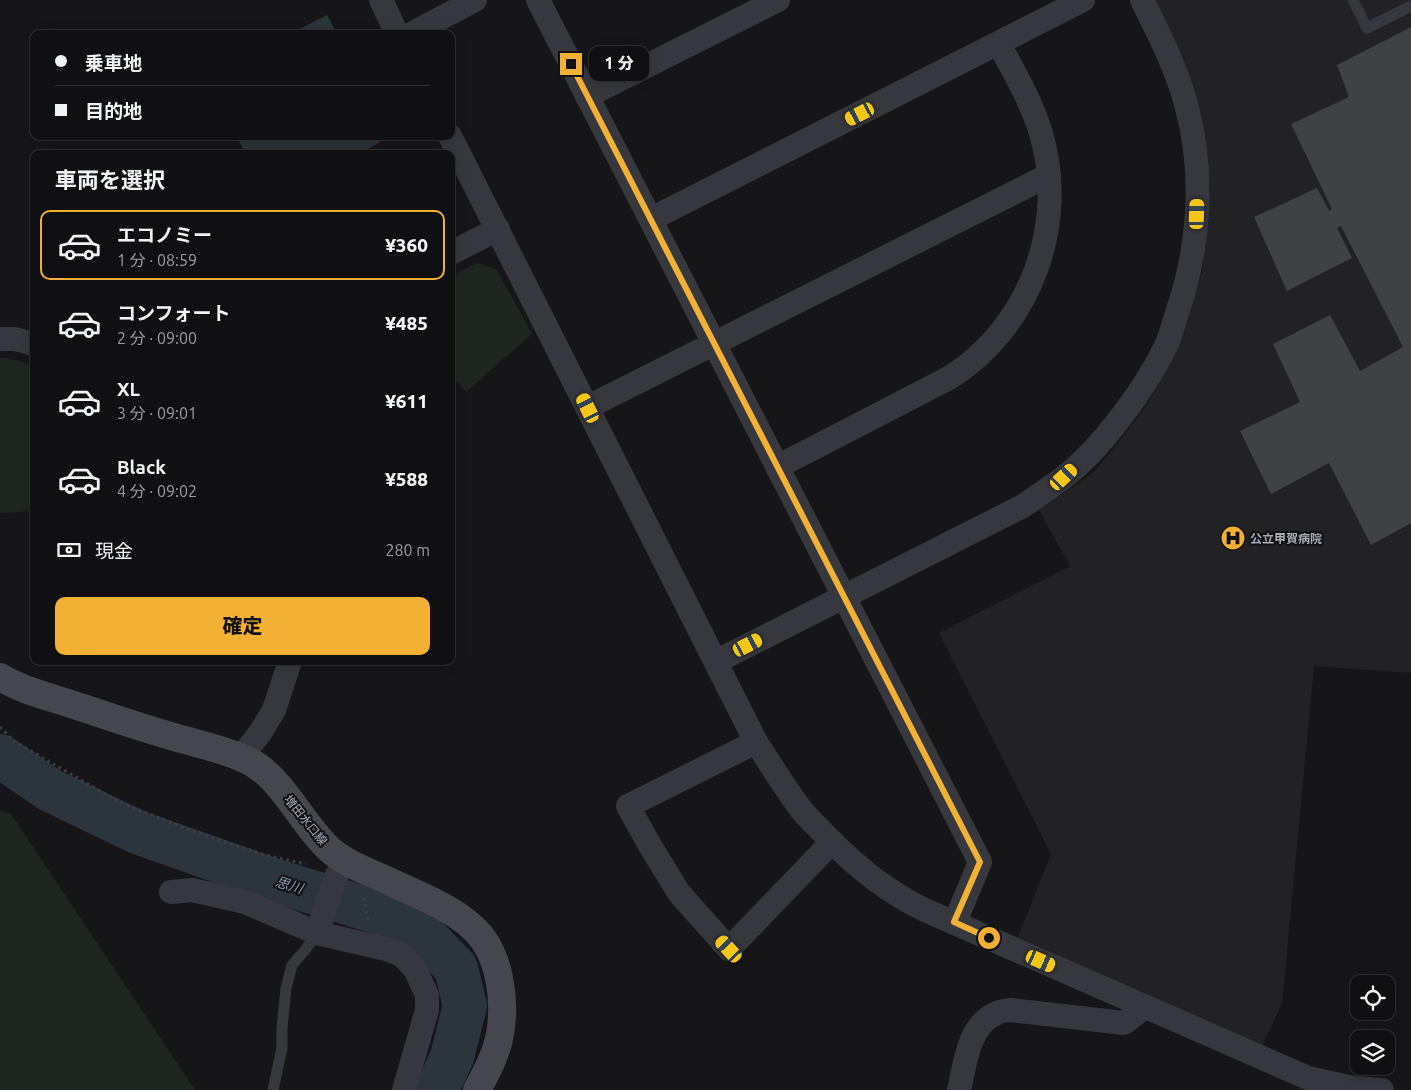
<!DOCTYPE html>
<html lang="ja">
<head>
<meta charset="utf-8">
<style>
  :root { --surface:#101012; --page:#19191b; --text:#f1f3f6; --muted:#9c9d9f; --line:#303032; --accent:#f2b134 }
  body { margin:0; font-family:Ubuntu,"Noto Sans JP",sans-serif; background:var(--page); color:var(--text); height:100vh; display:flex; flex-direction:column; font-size:19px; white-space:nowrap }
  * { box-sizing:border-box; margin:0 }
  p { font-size:16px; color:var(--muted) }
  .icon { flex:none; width:28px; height:28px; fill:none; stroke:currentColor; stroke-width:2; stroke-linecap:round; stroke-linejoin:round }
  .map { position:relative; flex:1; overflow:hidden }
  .sheet { position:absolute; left:30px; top:150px; width:425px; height:515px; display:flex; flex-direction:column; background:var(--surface); border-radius:10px; box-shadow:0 2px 12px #0003,0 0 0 1px var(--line) }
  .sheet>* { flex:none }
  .hud { position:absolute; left:30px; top:30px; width:425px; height:110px; border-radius:10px; box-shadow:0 2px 12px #0003,0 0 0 1px var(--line); display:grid; align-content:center; height:110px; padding:0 25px; background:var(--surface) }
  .tools { position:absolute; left:1350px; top:975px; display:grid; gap:10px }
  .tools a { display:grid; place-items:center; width:45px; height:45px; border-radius:10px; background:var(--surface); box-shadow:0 2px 12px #0003,0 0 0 1px var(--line); font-size:25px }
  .end { position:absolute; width:22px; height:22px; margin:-11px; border:6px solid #f2b134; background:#111; box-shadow:0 0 0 2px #111 }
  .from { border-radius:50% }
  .bubble { position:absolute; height:35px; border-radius:10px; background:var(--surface); box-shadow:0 2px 12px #0003,0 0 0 1px var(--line); font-size:16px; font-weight:800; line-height:35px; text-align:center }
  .car { position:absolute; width:15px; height:30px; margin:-15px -8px; border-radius:6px; box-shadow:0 0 4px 1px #0007; background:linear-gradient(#f5c518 24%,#345 0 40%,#f5c518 0 76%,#345 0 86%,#f5c518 0) }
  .hud b { display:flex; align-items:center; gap:18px; height:48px; font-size:19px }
  .hud b+b { border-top:1px solid var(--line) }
  .hud i { width:12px; height:12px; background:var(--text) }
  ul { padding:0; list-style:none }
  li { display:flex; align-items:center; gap:15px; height:70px; margin:0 10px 8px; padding:0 15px; border:2px solid transparent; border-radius:10px }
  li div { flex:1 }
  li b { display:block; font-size:19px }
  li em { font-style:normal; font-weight:800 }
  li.active { border-color:var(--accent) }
  li>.icon { width:45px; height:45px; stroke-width:1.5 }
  h2 { padding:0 25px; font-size:22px; line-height:60px }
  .pay { display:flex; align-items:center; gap:12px; height:55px; padding:0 25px; font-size:19px }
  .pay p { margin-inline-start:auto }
  .action { display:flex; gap:10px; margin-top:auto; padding:10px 25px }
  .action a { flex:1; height:58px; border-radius:10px; background:var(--accent); color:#111; font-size:20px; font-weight:800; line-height:58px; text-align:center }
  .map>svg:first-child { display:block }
  .built { fill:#222225 }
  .green { fill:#1e261f }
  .water { fill:#2c353c }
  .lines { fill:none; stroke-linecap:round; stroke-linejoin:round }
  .river { stroke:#2c353c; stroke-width:44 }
  .building { fill:#404145 }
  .path { stroke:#3d3f44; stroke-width:3; stroke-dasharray:2.5 4; stroke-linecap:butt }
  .lane { stroke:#37383d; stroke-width:11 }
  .street { stroke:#37383d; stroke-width:24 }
  .secondary { stroke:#45474d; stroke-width:28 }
  .route { stroke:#f2b134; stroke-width:6 }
  .labels { text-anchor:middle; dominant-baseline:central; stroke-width:4; stroke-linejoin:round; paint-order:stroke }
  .poi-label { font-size:12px; font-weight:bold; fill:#a8adb8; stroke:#111113; text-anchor:start }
  .street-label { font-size:12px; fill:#a8adb8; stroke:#111113 }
  .water-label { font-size:14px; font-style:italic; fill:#7f9bb3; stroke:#111113 }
</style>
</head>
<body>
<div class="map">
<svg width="1411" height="1090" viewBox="0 0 1411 1090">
  <rect width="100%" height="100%" fill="#161618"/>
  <!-- built -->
  <path class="built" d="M 1155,0 L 1411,0 L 1411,673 L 1314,666 L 1282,1004 L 1261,1048 L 1018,937 L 1051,854 L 939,633 L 1070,566 L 1039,510 L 1093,473 L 1121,439 L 1148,403 L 1170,364 L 1187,321 L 1202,272 L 1208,226 L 1210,189 L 1207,151 L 1198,107 L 1186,65 Z"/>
  <!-- green -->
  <g class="green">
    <path d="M 477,263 L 497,270 L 532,334 L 466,392 L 451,376 L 451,276 Z"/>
    <path d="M 0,358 L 6,358 L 34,365 L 34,511 L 0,513 Z"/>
    <path d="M 0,810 L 11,814 L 195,1090 L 0,1090 Z"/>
  </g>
  <!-- water -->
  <g class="water">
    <path d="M 327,15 L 337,34 L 290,34 Z"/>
    <path d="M 237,136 L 387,136 L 388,138 L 358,154 L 245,154 Z"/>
  </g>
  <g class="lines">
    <!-- river -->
    <path class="river" d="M 0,756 L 50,790 L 137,832 L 267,878 L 386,915 L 427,938 L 456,968 L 465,1006 L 452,1057 L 437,1090"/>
  </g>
  <!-- building -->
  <path class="building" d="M 1411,27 L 1411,523 L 1371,545 L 1329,463 L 1271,494 L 1240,431 L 1300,402 L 1273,344 L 1330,315 L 1360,371 L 1403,347 L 1341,226 L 1337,228 L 1352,258 L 1287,291 L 1254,217 L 1317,188 L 1329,211 L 1332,209 L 1291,124 L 1349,97 L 1337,65 Z"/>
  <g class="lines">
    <!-- path -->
    <g class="path">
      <path d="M 0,727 L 14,741 L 119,802 L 192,831 L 265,855 L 306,864"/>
      <path d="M 364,898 L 368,921"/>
    </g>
    <!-- lane -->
    <g class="lane">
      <path d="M 1353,0 L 1367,28 L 1411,6"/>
      <path d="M 273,1090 L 282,1048 L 282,1028 L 286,988 L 292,965 L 306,949 L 317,933"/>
    </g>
    <!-- street -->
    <g class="street">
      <path d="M 381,0 L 397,34"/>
      <path d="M 538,0 L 980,862 L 955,922"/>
      <path d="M 411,34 L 475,0"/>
      <path d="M 587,96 L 778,0"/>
      <path d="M 450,136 L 756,742 C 771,765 786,790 803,812 C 811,821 820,829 827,837 C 857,867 887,892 925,910 L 1308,1078 L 1354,1088 L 1382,1090"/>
      <path d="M 651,219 L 1083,0"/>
      <path d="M 451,253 L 498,229"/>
      <path d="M 0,339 L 15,339 L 34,344"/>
      <path d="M 588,407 L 1049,175"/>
      <path d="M 777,467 L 949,378 C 1031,327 1069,222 1040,130 C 1030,99 1014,72 999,44"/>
      <path d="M 717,661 L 1023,506 C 1036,497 1050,488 1063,478 C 1084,462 1102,442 1118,421 C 1136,398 1152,374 1165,348 C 1170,338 1173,326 1176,316 C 1200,248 1205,173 1186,104 C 1176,67 1159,34 1142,0"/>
      <path d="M 756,742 L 628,806 L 649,844 L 679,893 L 729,949 L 832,842"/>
      <path d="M 241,757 L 260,733 L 274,710 L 290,661"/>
      <path d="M 171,892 L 192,890 L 245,902 L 317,933 L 386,949 L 402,955 L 415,969 L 427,995 L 427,1010 L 404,1090"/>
      <path d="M 317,933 L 335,879 L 345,860"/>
      <path d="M 959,1090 C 965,1065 968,1026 995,1014 C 999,1011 1005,1011 1010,1010 L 1124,1023 L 1145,1007"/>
    </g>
    <!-- secondary -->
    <path class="secondary" d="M 0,677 C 21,690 47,696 71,704 C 102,714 133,725 164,734 C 189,742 216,747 240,757 C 281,772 298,820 328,848 C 346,865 373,873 395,884 C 421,896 452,908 473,928 C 500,952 506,1000 500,1034 C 497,1053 486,1073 477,1090"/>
  </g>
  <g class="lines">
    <!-- route -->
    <path class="route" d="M 571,64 L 980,862 L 954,922 L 989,938"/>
  </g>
  <!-- icons -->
  <defs>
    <symbol id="hospital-disc" viewBox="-11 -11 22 22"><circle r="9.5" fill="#f2b134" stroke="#111113"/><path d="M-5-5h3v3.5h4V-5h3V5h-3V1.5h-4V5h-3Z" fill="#111"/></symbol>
  </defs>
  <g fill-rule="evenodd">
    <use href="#hospital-disc" x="1219" y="524" width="28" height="28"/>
  </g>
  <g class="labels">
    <!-- poi labels -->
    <g class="poi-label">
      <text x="1250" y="538">公立甲賀病院</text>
    </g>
    <!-- street labels -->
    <g class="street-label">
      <text transform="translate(306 820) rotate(51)">増田水口線</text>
    </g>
    <!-- water labels -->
    <g class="water-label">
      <text transform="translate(289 885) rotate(17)">思川</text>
    </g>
  </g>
</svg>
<div class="tools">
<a><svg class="icon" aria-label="locate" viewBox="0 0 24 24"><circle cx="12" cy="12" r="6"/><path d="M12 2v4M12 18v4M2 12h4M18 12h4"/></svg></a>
<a><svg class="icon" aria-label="layers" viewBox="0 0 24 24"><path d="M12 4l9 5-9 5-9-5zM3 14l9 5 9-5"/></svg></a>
</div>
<i class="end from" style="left:989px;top:938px"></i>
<i class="end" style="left:571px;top:64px"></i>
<div class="bubble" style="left:589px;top:46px;width:60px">1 分</div>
<i class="car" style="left:860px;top:114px;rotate:243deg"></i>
<i class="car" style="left:1197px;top:214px;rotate:2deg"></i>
<i class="car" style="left:588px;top:408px;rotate:334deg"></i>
<i class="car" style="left:1064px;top:477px;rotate:47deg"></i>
<i class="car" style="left:748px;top:645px;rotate:63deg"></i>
<i class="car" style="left:729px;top:949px;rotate:317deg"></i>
<i class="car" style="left:1041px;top:961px;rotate:114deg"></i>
<div class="hud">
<b><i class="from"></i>乗車地</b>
<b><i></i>目的地</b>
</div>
<section class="sheet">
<h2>車両を選択</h2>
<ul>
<li class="active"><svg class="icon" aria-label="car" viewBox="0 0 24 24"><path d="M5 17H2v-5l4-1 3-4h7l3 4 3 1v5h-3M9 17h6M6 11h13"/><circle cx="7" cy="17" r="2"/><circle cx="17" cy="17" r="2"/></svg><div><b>エコノミー</b><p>1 分 · 08:59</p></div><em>¥360</em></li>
<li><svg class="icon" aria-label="car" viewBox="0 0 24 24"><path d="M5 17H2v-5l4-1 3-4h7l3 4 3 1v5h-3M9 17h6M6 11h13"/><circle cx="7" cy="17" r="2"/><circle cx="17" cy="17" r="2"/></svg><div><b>コンフォート</b><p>2 分 · 09:00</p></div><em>¥485</em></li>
<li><svg class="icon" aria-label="car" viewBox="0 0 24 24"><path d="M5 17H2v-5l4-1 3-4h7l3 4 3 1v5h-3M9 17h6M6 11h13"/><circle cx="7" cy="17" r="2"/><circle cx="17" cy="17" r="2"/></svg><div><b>XL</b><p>3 分 · 09:01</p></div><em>¥611</em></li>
<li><svg class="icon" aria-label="car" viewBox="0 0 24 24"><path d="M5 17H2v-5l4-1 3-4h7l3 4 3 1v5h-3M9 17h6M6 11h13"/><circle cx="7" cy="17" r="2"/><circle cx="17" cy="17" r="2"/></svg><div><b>Black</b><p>4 分 · 09:02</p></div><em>¥588</em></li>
</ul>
<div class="pay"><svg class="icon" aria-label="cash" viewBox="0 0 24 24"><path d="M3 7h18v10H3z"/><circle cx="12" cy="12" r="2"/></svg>現金<p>280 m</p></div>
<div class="action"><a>確定</a></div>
</section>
</div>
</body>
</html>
